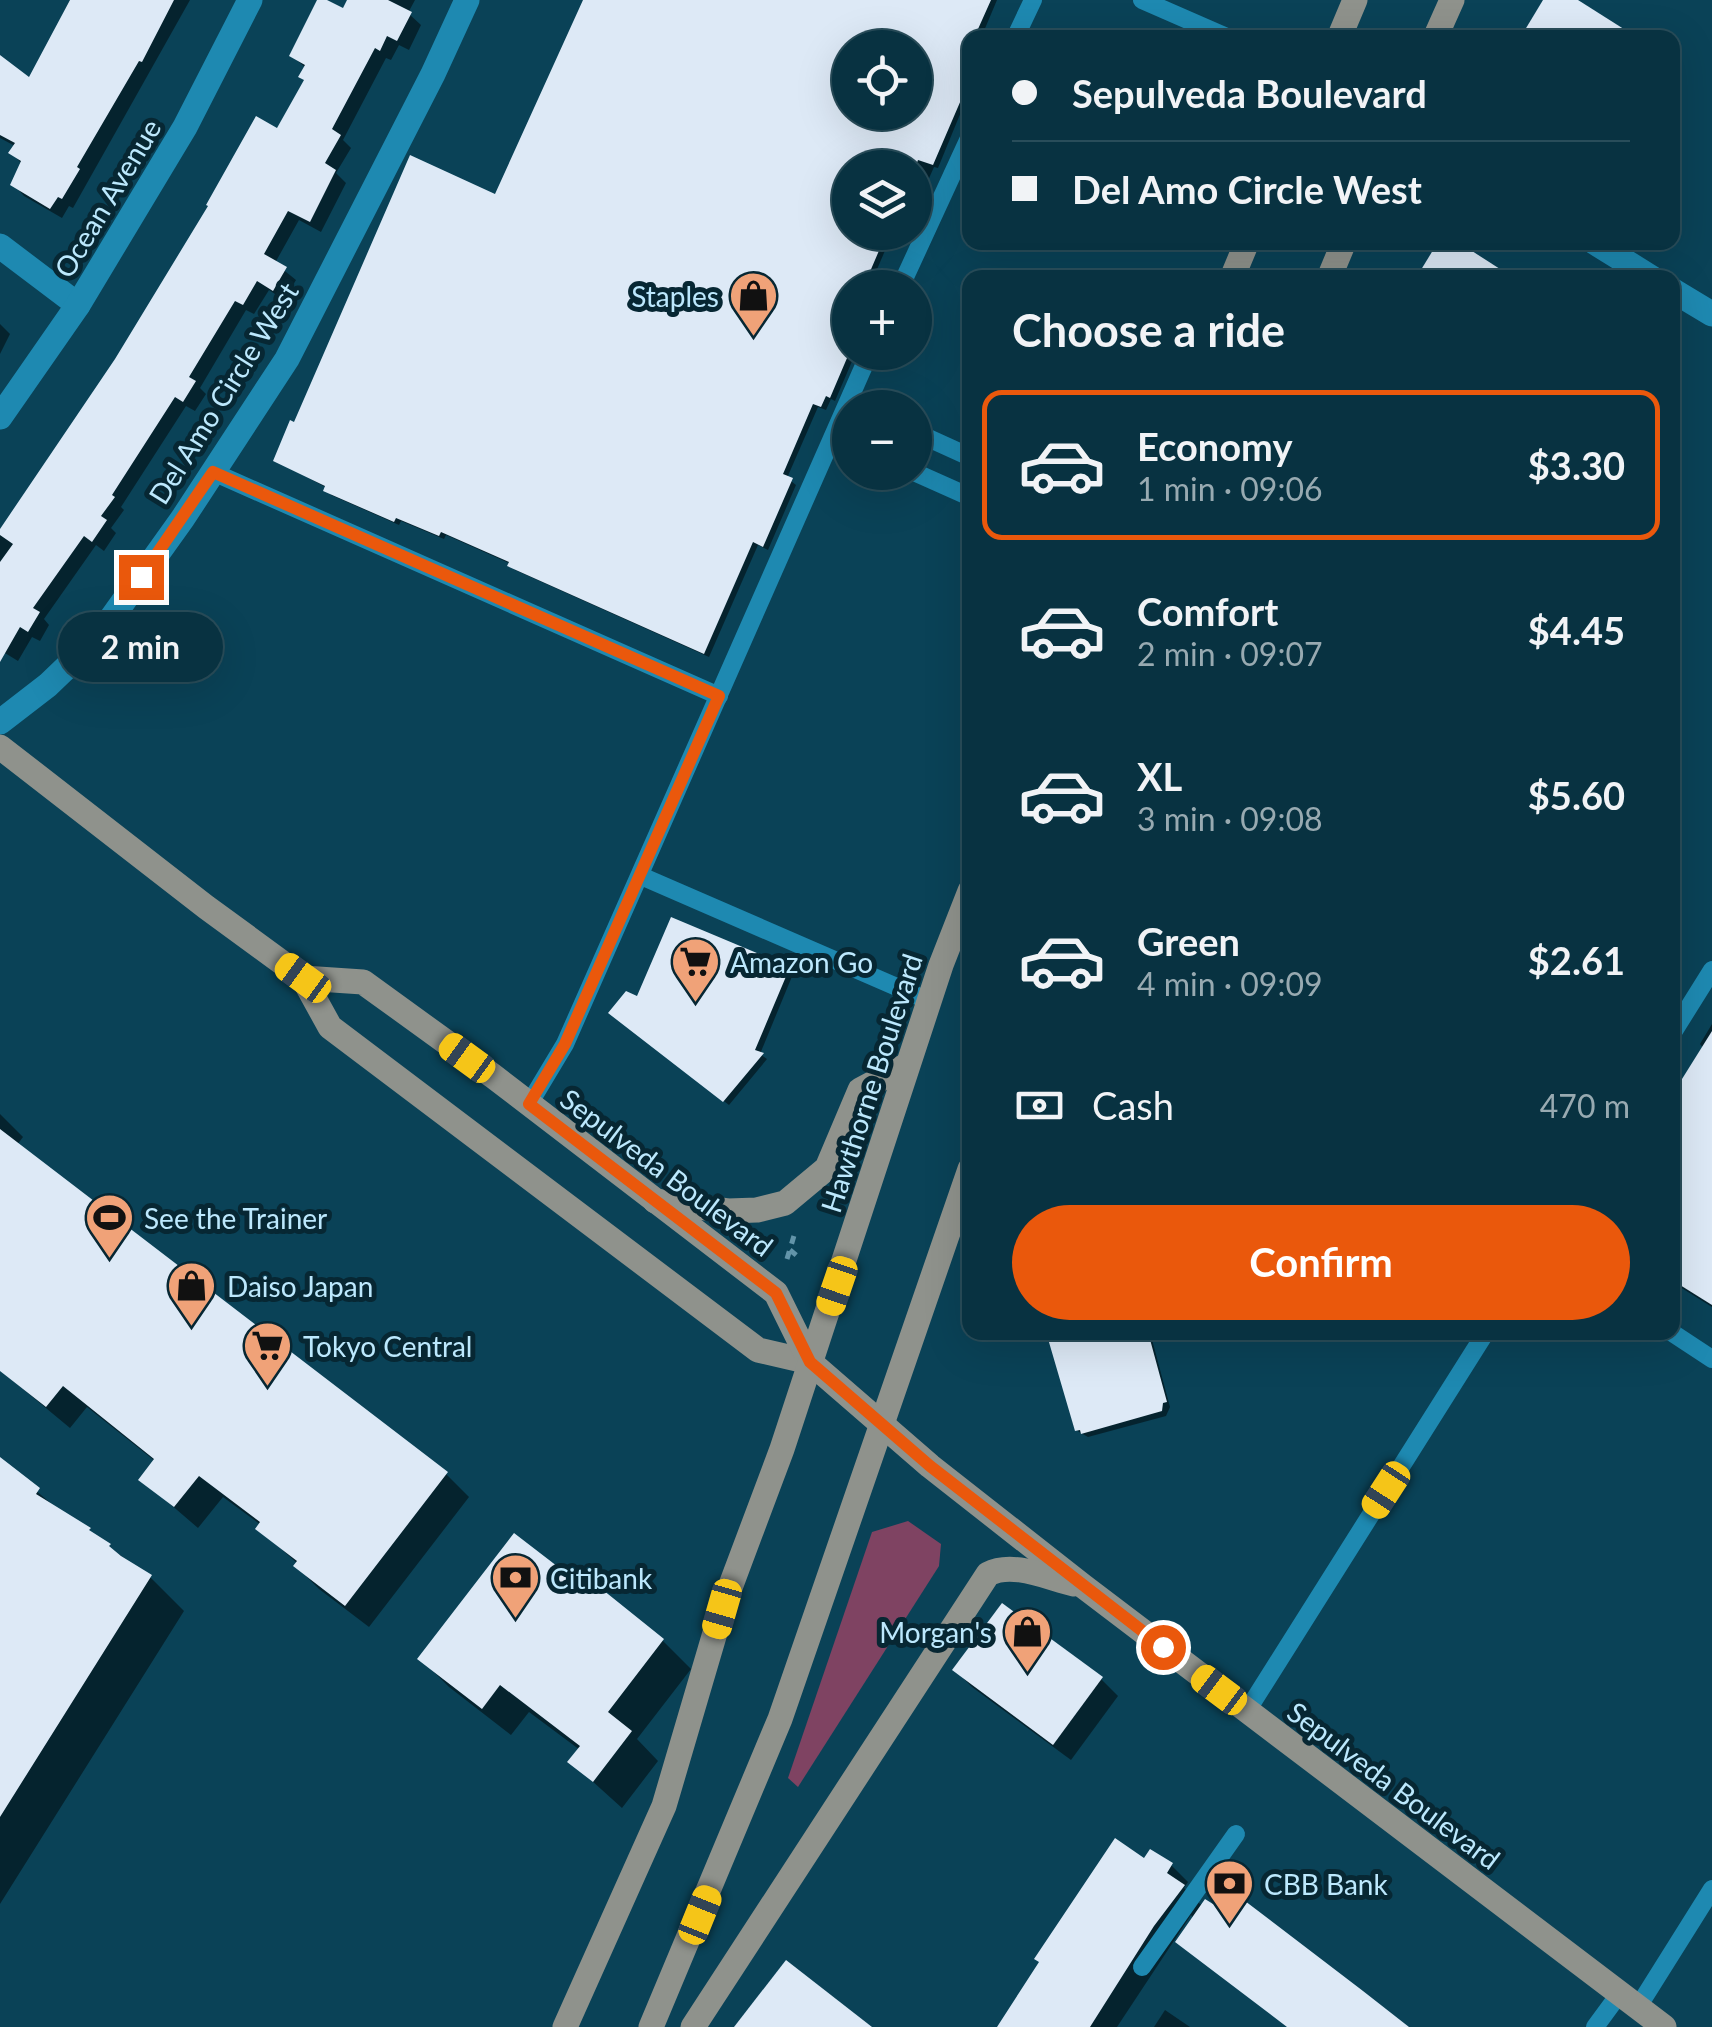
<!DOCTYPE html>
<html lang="en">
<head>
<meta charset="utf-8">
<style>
  :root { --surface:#083241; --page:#113a48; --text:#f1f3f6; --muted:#98aab1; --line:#294d5a; --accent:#ea580c }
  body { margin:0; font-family:Lato,sans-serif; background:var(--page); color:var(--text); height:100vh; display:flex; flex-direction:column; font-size:38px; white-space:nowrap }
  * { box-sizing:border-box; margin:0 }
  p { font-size:32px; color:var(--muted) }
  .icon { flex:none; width:55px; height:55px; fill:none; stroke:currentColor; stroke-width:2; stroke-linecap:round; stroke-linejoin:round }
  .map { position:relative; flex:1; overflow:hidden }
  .sheet { position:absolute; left:962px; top:270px; width:718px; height:1070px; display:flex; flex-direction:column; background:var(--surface); border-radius:20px; box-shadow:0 10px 40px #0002,0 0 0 2px var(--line) }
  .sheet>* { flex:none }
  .guide { position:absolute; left:962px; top:30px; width:718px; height:220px; border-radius:20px; box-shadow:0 10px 40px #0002,0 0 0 2px var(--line); display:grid; align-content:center; height:220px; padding:0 50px; background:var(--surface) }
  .fabs { position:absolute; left:832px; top:30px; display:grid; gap:20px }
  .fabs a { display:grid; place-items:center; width:100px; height:100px; border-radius:50%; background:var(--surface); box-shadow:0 10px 40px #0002,0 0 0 2px var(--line); font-size:50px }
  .end { position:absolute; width:45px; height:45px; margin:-22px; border:12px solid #ea580c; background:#fff; box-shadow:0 0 0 5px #fff }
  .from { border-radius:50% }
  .bubble { position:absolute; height:70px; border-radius:35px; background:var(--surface); box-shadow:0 10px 40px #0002,0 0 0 2px var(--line); font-size:32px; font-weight:700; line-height:70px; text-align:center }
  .car { position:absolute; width:30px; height:60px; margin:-30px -15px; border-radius:12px; box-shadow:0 0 8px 2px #0007; background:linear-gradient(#f5c518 24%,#345 0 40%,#f5c518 0 76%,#345 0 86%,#f5c518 0) }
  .guide b { display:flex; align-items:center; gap:35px; height:95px; font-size:38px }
  .guide b+b { border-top:2px solid var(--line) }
  .guide i { width:25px; height:25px; background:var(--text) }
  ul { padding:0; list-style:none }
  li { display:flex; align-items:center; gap:30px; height:150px; margin:0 20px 15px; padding:0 30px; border:5px solid transparent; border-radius:20px }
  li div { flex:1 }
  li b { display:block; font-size:38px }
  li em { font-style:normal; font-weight:700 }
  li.on { border-color:var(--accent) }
  li>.icon { width:90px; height:90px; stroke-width:1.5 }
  h2 { padding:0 50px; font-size:45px; line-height:120px }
  .pay { display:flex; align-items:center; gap:25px; height:110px; padding:0 50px; font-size:38px }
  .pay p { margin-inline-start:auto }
  .action { display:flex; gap:20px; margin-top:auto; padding:20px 50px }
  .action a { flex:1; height:115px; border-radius:60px; background:var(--accent); color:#fff; font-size:40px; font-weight:700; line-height:115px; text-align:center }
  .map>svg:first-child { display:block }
  .green { fill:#7f4362 }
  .shadow { fill:#0007; fill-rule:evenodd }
  .building { fill:#dde9f6; fill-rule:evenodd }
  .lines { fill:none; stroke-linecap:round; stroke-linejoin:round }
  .path { stroke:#6294a9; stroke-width:5; stroke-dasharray:8 8; stroke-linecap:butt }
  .service { stroke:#1e89b1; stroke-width:18 }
  .minor { stroke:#1e89b1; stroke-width:25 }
  .primary { stroke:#8f928c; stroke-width:25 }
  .route { stroke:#ea580c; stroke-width:12 }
  .labels { text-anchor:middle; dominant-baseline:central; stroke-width:10; stroke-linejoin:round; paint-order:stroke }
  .street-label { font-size:28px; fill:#bce8fd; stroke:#072733 }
  .poi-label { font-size:28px; fill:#bce8fd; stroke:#072733; text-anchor:start }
</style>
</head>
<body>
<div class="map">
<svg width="1712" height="2027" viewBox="0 0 1712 2027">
  <rect width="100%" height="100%" fill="#0a4257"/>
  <!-- green -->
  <path class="green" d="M 908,1521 L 941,1544 L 939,1566 L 798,1787 L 788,1778 L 872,1532 Z"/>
  <!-- shadow -->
  <g class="shadow">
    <path d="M 70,0 L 190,0 L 73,208 L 69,206 L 62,218 L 24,196 L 13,184 L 22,164 L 12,153 L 15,146 L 0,138 L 0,58 L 30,80 Z"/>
    <path d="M 320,0 L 344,11 L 350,0 L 415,0 L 408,13 L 421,25 L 409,50 L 399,45 L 391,60 L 386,58 L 343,140 L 351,148 L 336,173 L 346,183 L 321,232 L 299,220 L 275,263 L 296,280 L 284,300 L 269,290 L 254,314 L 246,310 L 200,388 L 206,394 L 195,411 L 186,406 L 121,507 L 124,510 L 111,528 L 116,533 L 104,551 L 96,545 L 44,619 L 49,625 L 40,641 L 32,637 L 18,661 L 0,650 L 0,532 L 278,132 L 306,81 L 306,68 L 292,56 Z"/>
    <path d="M 585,0 L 997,0 L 981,38 L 970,38 L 970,90 L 938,168 L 934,167 L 915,210 L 915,168 L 850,168 L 850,232 L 893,232 L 869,288 L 850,288 L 850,352 L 856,352 L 835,401 L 831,399 L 826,410 L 818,407 L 787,478 L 796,485 L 768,550 L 758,545 L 709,657 L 515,570 L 511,564 L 446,535 L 444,539 L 401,521 L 399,525 L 331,495 L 327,488 L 276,460 L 295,425 L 496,197 ZM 850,48 L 915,48 L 915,112 L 850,112 Z"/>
    <path d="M 0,324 L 10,334 L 0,354 Z"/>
    <path d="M 788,969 L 793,974 L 760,1054 L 767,1059 L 729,1105 L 616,1018 L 639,999 Z"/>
    <path d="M 1712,1024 L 1712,1307 L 1672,1282 L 1672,1099 L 1704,1049 L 1700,1044 Z"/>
    <path d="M 0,1114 L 23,1137 L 17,1145 L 446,1474 L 469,1497 L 369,1627 L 319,1589 L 296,1566 L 298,1564 L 258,1528 L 261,1525 L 223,1497 L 198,1528 L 141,1479 L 155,1461 L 87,1407 L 70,1428 L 0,1370 Z"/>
    <path d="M 1048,1332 L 1150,1332 L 1170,1407 L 1166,1416 L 1088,1437 L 1079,1432 L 1074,1427 Z"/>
    <path d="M 0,1460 L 61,1512 L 150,1577 L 184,1611 L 0,1904 Z"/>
    <path d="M 598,1590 L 663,1641 L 691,1669 L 637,1739 L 658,1761 L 622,1808 L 571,1762 L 580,1750 L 529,1712 L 511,1735 L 449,1687 L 421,1659 L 593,1597 Z"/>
    <path d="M 955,1670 L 1101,1679 L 1118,1696 L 1071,1760 L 972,1687 Z"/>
    <path d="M 1145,1861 L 1171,1865 L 1188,1882 L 1184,1888 L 1203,1907 L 1405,2027 L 1289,2027 L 1191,1915 L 1117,2027 L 1000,2027 Z"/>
    <path d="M 1165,2010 L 1190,2027 L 1154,2027 Z"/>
  </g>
  <!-- building -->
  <g class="building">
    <path d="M 70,0 L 174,0 L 142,62 L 139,61 L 77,167 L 80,169 L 62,199 L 58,197 L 50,209 L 10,185 L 21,161 L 8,153 L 15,143 L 0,135 L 0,55 L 29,77 Z"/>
    <path d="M 317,0 L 327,0 L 343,8 L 347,0 L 388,0 L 412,12 L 397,41 L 387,36 L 380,51 L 375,48 L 332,129 L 341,135 L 325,163 L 336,170 L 310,222 L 288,211 L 264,254 L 287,267 L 273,291 L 257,281 L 243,305 L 235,301 L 189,377 L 196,381 L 183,402 L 175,397 L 112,495 L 115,497 L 101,516 L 107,520 L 92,542 L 84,536 L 33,608 L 40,612 L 28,632 L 20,627 L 0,662 L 0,562 L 13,544 L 0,535 L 0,529 L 115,359 L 208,206 L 206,205 L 256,116 L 277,128 L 304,80 L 298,77 L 305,65 L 289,56 Z"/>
    <path d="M 583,0 L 991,0 L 974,38 L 970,38 L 970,79 L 933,165 L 918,160 L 915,168 L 850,168 L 850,232 L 887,232 L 863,288 L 850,288 L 850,351 L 830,398 L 826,396 L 821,407 L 813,404 L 783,474 L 793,478 L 763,547 L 753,542 L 704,654 L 507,566 L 509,562 L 441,532 L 439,536 L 396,518 L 394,522 L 323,491 L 325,486 L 273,461 L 290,420 L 294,422 L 410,155 L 495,194 ZM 850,48 L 915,48 L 915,112 L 850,112 Z"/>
    <path d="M 1543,0 L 1578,0 L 1638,38 L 1520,38 Z"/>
    <path d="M 1438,242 L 1458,242 L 1514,278 L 1416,278 Z"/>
    <path d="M 671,917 L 790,967 L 755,1050 L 764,1053 L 723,1102 L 608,1013 L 626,991 L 637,996 Z"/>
    <path d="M 1712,1031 L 1712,1305 L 1672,1280 L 1672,1095 Z"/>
    <path d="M 0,1129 L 448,1472 L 345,1606 L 293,1566 L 297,1561 L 255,1529 L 260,1522 L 199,1476 L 174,1507 L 138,1480 L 154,1459 L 63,1386 L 46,1407 L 0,1371 Z"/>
    <path d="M 1046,1332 L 1148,1332 L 1167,1402 L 1163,1403 L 1162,1411 L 1081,1434 L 1080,1430 L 1075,1431 Z"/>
    <path d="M 0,1457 L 40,1488 L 36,1494 L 91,1528 L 89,1530 L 111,1544 L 109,1546 L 121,1556 L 152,1575 L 0,1817 Z"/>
    <path d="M 514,1533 L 592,1593 L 598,1586 L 664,1639 L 608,1712 L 632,1731 L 593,1782 L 567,1762 L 580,1746 L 500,1685 L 482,1709 L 417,1659 Z"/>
    <path d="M 1002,1603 L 1103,1677 L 1053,1745 L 952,1670 Z"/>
    <path d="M 1115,1838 L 1144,1858 L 1150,1849 L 1173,1863 L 1167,1873 L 1185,1885 L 1154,1926 L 1090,2027 L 997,2027 L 1039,1962 L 1034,1959 Z"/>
    <path d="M 1224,1885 L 1363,1991 L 1409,2027 L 1287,2027 L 1175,1942 L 1205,1899 L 1213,1904 Z"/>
    <path d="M 786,1960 L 872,2027 L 734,2027 Z"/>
  </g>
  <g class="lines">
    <!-- path -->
    <g class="path">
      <path d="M 1640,32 L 1650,38"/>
      <path d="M 790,1250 L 801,1259"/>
      <path d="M 787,1259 L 796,1229"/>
    </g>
    <!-- service -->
    <g class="service">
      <path d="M 1142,0 L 1229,38"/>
      <path d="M 1015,38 L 1033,0"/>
      <path d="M 900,288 L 970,136"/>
      <path d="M 915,432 L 970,457"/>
      <path d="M 213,472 L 719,696"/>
      <path d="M 914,472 L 970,497"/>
      <path d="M 641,876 L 929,1001"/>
      <path d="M 1672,1034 L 1712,970"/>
      <path d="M 529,1104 L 565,1044 L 870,352"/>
      <path d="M 1671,1332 L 1712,1359"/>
      <path d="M 1247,1711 L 1486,1332"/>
      <path d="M 1142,1967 L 1236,1834"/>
      <path d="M 1638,2007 L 1712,1889"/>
      <path d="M 1595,2027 L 1620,1993"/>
    </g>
    <!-- minor -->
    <g class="minor">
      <path d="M 1594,242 L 1652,278"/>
      <path d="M 0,246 L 78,305"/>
      <path d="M 1672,290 L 1712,314"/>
      <path d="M 0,417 L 78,305 L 185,127 L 250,0"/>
      <path d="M 0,722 L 48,685 L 98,637 L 183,518 L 287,359 L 433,74 L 467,0"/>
    </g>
    <!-- primary -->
    <g class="primary">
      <path d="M 1339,38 L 1355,0"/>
      <path d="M 1435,38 L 1452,0"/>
      <path d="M 1232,278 L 1247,242"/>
      <path d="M 1329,278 L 1344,242"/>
      <path d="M 0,747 L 206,907 L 303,978 L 330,1027 L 758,1350 L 810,1362"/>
      <path d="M 303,978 L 363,982 L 493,1076 L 776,1293 L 810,1362 L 930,1466 L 1083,1586 L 1664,2027"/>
      <path d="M 655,1201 L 728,1211 L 757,1210 L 785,1203 L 827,1168 L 860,1090 L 907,1065"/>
      <path d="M 565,2027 L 664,1806 L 722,1609 L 782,1449 L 941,965 L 970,891"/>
      <path d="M 651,2027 L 780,1719 L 970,1169"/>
      <path d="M 693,2027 L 988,1574 C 1013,1561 1048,1578 1074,1584"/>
    </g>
  </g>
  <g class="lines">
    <!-- route -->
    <path class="route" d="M 141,577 L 213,472 L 719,696 L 565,1044 L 529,1104 L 776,1293 L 810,1362 L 930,1466 L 1163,1647"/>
  </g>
  <!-- icons -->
  <defs>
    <symbol id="shop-pin" viewBox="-11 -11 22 30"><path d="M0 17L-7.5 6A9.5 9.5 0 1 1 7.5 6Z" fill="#f0a278" stroke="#072733"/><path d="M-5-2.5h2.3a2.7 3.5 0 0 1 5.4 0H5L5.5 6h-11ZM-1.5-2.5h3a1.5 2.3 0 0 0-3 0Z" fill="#111"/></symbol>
    <symbol id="supermarket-pin" viewBox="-11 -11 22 30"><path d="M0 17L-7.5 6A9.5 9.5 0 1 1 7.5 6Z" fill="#f0a278" stroke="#072733"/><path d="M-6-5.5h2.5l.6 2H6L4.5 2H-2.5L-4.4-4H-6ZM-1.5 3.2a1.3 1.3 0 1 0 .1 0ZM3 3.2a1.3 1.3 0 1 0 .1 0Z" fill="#111"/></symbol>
    <symbol id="stadium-pin" viewBox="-11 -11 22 30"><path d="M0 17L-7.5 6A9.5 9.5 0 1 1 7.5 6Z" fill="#f0a278" stroke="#072733"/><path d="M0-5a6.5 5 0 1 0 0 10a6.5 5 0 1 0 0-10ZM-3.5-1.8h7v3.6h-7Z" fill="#111"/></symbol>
    <symbol id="bank-pin" viewBox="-11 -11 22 30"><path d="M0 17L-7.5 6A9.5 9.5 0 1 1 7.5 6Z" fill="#f0a278" stroke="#072733"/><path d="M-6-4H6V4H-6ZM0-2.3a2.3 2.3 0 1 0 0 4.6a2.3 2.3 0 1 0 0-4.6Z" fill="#111"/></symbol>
  </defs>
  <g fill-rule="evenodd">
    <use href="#shop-pin" x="726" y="268" width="55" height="75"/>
    <use href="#supermarket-pin" x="668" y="934" width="55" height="75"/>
    <use href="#stadium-pin" x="82" y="1190" width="55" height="75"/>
    <use href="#shop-pin" x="164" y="1258" width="55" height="75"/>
    <use href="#supermarket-pin" x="240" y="1318" width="55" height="75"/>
    <use href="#bank-pin" x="488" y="1550" width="55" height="75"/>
    <use href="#shop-pin" x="1000" y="1604" width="55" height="75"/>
    <use href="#bank-pin" x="1202" y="1856" width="55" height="75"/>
  </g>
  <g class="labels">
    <!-- street labels -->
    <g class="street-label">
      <text transform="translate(107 198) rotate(-59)">Ocean Avenue</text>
      <text transform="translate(223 393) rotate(-58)">Del Amo Circle West</text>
      <text transform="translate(871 1083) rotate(-72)">Hawthorne Boulevard</text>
      <text transform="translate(667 1172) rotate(37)">Sepulveda Boulevard</text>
      <text transform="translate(1394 1785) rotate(37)">Sepulveda Boulevard</text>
    </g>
    <!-- poi labels -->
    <g class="poi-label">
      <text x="719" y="296" text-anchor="end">Staples</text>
      <text x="730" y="962">Amazon Go</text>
      <text x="144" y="1218">See the Trainer</text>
      <text x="227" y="1286">Daiso Japan</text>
      <text x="303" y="1346">Tokyo Central</text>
      <text x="550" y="1578">Citibank</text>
      <text x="992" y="1632" text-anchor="end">Morgan's</text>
      <text x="1264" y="1884">CBB Bank</text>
    </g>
  </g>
</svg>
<div class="fabs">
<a><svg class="icon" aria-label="locate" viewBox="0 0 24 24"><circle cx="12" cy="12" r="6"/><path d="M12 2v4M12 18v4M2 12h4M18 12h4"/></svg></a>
<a><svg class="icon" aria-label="layers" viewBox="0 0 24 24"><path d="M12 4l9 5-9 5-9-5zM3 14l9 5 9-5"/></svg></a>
<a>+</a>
<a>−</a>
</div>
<i class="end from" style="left:1163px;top:1647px"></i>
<i class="end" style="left:141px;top:577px"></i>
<div class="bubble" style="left:58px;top:612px;width:165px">2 min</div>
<i class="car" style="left:303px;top:978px;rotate:306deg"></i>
<i class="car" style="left:467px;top:1058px;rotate:306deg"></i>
<i class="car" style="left:837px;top:1286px;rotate:199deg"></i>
<i class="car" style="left:1386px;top:1490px;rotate:213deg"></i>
<i class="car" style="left:722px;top:1609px;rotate:196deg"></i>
<i class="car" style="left:1219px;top:1690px;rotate:307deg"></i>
<i class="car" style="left:700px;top:1915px;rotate:22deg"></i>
<div class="guide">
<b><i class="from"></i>Sepulveda Boulevard</b>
<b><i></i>Del Amo Circle West</b>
</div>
<section class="sheet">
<h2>Choose a ride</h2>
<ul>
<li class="on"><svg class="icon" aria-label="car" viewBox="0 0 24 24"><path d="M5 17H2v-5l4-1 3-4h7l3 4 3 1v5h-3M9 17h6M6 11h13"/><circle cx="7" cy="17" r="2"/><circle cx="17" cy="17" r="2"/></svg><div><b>Economy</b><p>1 min · 09:06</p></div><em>$3.30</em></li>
<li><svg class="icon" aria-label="car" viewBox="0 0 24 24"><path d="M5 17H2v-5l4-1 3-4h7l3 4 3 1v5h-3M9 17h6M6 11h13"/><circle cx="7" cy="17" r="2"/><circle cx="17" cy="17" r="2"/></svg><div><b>Comfort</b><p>2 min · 09:07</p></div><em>$4.45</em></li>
<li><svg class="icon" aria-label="car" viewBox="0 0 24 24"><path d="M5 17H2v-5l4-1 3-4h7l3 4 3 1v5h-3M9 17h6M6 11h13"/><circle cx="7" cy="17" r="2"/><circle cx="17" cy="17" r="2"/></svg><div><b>XL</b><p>3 min · 09:08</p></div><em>$5.60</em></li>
<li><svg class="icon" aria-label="car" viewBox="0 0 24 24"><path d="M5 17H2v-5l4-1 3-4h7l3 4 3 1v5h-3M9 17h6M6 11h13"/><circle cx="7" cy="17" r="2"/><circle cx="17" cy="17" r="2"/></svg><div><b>Green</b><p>4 min · 09:09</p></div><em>$2.61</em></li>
</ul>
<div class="pay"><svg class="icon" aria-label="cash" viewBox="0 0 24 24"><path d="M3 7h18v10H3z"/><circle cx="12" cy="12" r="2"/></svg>Cash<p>470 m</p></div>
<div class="action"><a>Confirm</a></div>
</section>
</div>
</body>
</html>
